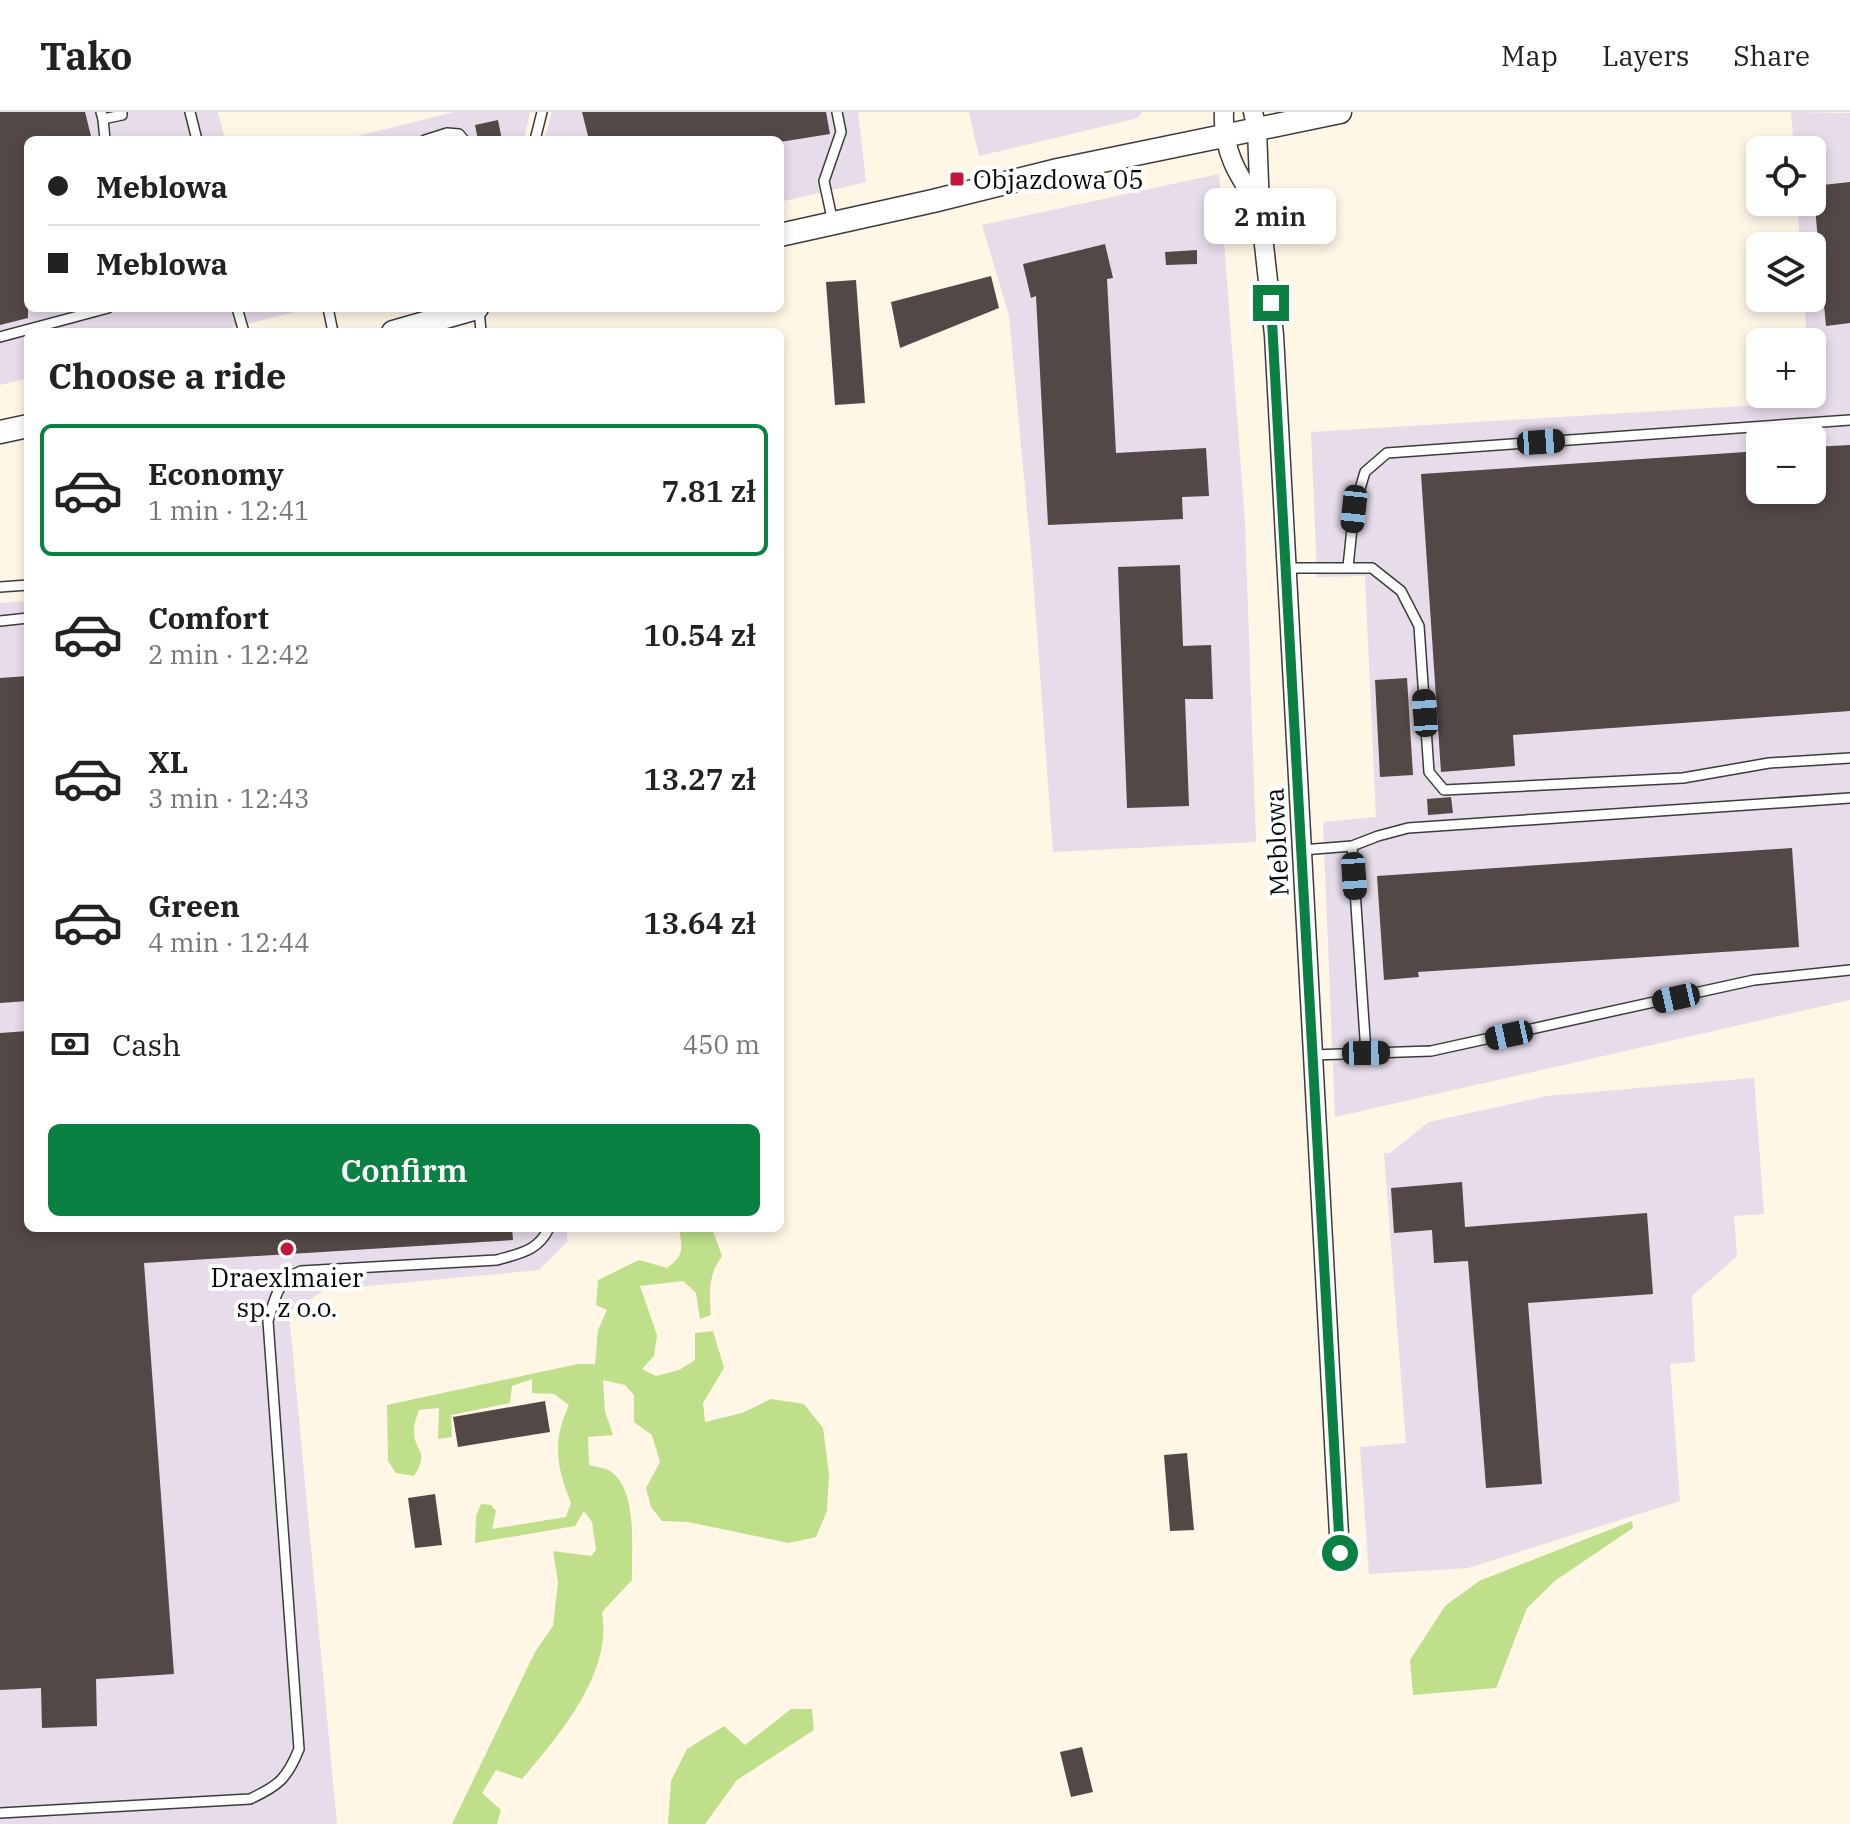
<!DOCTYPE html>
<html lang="en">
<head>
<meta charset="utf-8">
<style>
  :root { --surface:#fff; --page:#f2f2f2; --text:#222; --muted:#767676; --line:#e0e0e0; --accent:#0b8043 }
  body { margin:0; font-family:"IBM Plex Serif",serif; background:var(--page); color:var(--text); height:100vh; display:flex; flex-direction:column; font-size:30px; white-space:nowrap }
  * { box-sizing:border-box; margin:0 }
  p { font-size:26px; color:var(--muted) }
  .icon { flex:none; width:44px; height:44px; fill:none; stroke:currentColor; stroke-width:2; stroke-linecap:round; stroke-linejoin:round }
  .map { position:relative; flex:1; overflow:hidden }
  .side { position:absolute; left:24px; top:216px; width:760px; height:904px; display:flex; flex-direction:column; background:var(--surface); border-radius:12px; box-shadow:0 4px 12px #0003 }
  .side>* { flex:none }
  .guide { position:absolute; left:24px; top:24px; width:760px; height:176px; border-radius:12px; box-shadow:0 4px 12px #0003; display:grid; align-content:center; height:176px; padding:0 24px; background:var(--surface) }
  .controls { position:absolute; left:1746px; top:24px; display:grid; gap:16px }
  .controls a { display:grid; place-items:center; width:80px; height:80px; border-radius:12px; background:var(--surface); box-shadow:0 4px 12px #0003; font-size:40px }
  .end { position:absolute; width:36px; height:36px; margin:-18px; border:10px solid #0b8043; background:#fff; box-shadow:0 0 0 4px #fff }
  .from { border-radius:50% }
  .bubble { position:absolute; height:56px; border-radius:12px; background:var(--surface); box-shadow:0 4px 12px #0003; font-size:26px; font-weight:600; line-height:56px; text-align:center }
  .car { position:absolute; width:24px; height:48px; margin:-24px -12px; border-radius:10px; box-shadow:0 0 6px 2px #0007; background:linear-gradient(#222 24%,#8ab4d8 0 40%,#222 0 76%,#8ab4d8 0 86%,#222 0) }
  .guide b { display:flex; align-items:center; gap:28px; height:76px; font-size:30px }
  .guide b+b { border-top:2px solid var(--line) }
  .guide i { width:20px; height:20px; background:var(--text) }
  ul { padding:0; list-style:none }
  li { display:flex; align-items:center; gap:24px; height:132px; margin:0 16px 12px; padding:0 8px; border:4px solid transparent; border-radius:12px }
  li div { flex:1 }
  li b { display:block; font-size:30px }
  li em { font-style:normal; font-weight:600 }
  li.on { border-color:var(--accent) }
  li>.icon { width:72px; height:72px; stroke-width:1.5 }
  h2 { padding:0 24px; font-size:36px; line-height:96px }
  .pay { display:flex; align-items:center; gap:20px; height:88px; padding:0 24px; font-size:30px }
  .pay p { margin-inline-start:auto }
  .action { display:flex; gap:16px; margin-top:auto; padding:16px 24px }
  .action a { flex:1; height:92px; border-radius:12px; background:var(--accent); color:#fff; font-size:32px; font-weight:600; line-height:92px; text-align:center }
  header { display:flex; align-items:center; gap:48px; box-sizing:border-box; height:112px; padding:0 40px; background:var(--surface); border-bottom:2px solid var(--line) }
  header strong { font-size:38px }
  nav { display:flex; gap:44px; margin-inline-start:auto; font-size:28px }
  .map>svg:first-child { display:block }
  .industrial { fill:#e6dcea; fill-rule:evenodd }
  .forest { fill:#bfdf8a }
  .building { fill:#534845 }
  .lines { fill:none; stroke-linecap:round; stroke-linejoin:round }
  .service-casing { stroke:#3c3c3c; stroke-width:12 }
  .minor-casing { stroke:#3c3c3c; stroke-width:21 }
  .tertiary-casing { stroke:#3c3c3c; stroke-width:25 }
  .service { stroke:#fff; stroke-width:9 }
  .minor { stroke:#fff; stroke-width:18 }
  .tertiary { stroke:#fff; stroke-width:22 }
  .route { stroke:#0b8043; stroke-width:10 }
  .poi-dot { fill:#c5163c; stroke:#fff; stroke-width:3 }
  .labels { text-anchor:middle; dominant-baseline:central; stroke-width:8; stroke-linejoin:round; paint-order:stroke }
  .poi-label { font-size:26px; fill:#090909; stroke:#fff; text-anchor:start }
  .street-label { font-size:26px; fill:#090909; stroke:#fff }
</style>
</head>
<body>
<header>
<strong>Tako</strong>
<nav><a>Map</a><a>Layers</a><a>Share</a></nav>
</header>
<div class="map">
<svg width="1850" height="1712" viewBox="0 0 1850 1712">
  <rect width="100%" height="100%" fill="#fff6e6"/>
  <!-- industrial -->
  <g class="industrial">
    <path d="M 0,0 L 218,0 L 225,28 L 28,28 L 28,196 L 310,196 L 215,220 L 28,220 L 28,266 L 0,273 Z"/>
    <path d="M 454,0 L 530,0 L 524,28 L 342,28 Z"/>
    <path d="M 552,0 L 858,0 L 866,70 L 780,90 L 780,28 L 544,28 Z"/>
    <path d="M 969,0 L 1142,0 L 1138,6 L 979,44 Z"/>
    <path d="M 1791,0 L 1850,1 L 1850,888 L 1335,1005 L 1323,710 L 1376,705 L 1365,464 L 1317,465 L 1311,320 L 1810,290 L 1812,230 L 1807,230 L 1804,186 L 1812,186 L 1812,134 L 1800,134 L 1797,90 L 1812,90 L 1812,38 L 1794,38 ZM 1760,326 L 1812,326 L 1812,378 L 1760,378 Z"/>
    <path d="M 1219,62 L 1245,411 L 1256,730 L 1053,740 L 1032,451 L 1009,203 L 982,113 Z"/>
    <path d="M 28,489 L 28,1116 L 567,1116 L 567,1130 L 539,1158 L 325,1178 L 289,1201 L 337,1712 L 0,1712 L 0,491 Z"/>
    <path d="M 1754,966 L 1764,1102 L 1734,1104 L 1737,1144 L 1692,1184 L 1695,1250 L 1670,1252 L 1680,1389 L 1468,1456 L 1369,1462 L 1360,1335 L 1406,1331 L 1384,1041 L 1390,1041 L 1429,1010 L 1547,984 Z"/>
  </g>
  <!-- forest -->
  <g class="forest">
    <path d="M 679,1116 L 712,1116 L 722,1144 C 708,1164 709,1180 711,1203 L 700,1207 L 696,1181 L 683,1169 L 640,1174 L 657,1223 L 654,1244 L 642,1257 L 656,1264 L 679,1258 L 695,1248 L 695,1221 L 713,1219 L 724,1256 L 703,1291 L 705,1310 L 742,1301 L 771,1287 L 804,1292 L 823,1316 L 829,1362 L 827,1399 L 816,1425 L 789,1431 L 688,1410 L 662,1409 L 651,1395 L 646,1376 L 660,1350 L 652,1323 L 634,1310 L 634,1283 L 625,1273 L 603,1268 L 605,1299 L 613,1323 L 588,1325 L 589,1353 C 594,1355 603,1355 608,1358 C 639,1375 631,1437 632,1468 L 602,1500 C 613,1561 559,1623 522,1667 L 496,1658 L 482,1681 L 501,1698 L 497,1712 L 452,1712 L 535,1540 L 553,1514 L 558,1470 L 553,1439 L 591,1444 L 596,1438 L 592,1410 L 584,1399 L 575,1414 L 475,1431 L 476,1404 L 481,1392 L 491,1393 L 496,1399 L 492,1417 L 566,1405 L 571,1391 C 556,1353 552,1330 569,1293 L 554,1282 L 532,1281 L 532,1267 L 512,1274 L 510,1291 L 451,1303 L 452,1325 L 438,1327 L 439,1296 L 419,1298 C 417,1304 414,1311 414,1318 C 413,1340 431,1336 414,1364 L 396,1361 L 388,1349 L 387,1293 L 578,1252 L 595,1252 L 598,1218 L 607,1198 L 596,1193 L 598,1168 L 639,1148 L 667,1156 C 685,1143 682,1137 679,1116 Z"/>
    <path d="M 1632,1409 L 1633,1416 L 1556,1468 L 1527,1496 L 1496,1576 L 1413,1583 L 1410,1548 L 1445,1494 L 1479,1469 Z"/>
    <path d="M 791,1597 L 812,1597 L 814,1618 L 737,1668 L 705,1712 L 668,1712 L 671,1669 L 687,1637 L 724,1614 L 745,1633 Z"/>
  </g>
  <!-- building -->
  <g class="building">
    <path d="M 0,0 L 85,0 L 92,28 L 28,28 L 28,206 L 0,213 Z"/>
    <path d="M 582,0 L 826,0 L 830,22 L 780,30 L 589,28 Z"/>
    <path d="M 498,8 L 502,28 L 478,28 L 475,13 Z"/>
    <path d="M 1850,70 L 1850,211 L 1826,214 L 1813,74 Z"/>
    <path d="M 1105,132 L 1113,166 L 1107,167 L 1116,341 L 1206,336 L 1209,384 L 1182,385 L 1183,407 L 1048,413 L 1036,184 L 1031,186 L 1023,152 Z"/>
    <path d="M 1197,138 L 1197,152 L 1166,153 L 1165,140 Z"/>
    <path d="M 991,164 L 999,196 L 900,236 L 891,190 Z"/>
    <path d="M 856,168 L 865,291 L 835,293 L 826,170 Z"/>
    <path d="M 1850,333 L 1850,599 L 1513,623 L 1515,654 L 1441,660 L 1421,362 L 1760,339 L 1760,378 L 1812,378 L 1812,335 Z"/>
    <path d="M 1180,453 L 1183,534 L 1211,533 L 1213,587 L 1185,587 L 1189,694 L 1127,696 L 1118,455 Z"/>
    <path d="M 28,564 L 28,889 L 0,891 L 0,566 Z"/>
    <path d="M 1407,566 L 1413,663 L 1380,665 L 1375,568 Z"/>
    <path d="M 1451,685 L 1453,701 L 1428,703 L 1427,687 Z"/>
    <path d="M 1792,736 L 1799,835 L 1418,860 L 1419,865 L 1384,868 L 1377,764 Z"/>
    <path d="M 28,919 L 28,1116 L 512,1116 L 513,1128 L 144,1151 L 174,1562 L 96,1567 L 97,1614 L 42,1616 L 41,1576 L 0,1578 L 0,921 Z"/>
    <path d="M 1462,1070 L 1465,1115 L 1647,1101 L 1653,1182 L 1528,1191 L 1542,1372 L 1486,1376 L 1468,1149 L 1434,1151 L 1432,1118 L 1394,1121 L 1391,1076 Z"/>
    <path d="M 545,1289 L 550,1320 L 458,1335 L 453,1305 Z"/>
    <path d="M 1187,1341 L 1194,1418 L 1170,1419 L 1164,1343 Z"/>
    <path d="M 435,1382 L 442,1433 L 415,1436 L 408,1386 Z"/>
    <path d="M 1082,1635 L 1093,1680 L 1071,1685 L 1060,1640 Z"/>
  </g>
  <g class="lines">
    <defs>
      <g id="service">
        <path d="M 101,0 L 103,7 L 122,3 L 122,0"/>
        <path d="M 190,0 L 197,28"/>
        <path d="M 103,7 L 105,28"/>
        <path d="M 425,28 L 447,21 L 459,22 L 464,28"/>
        <path d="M 535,28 L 542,0"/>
        <path d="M 833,111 L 824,69 L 841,20 L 837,0"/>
        <path d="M 237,196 L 244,220"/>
        <path d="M 328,196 L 333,220"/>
        <path d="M 479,196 L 481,220"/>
        <path d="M 0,225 L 108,196"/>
        <path d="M 1348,455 L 1354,397 L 1365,360 L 1387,341 L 1850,308"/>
        <path d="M 1287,456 L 1372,456 L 1401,479 L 1419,514 L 1429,660 L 1444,678 L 1683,666 L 1769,651 L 1850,646"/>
        <path d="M 0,475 L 28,473"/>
        <path d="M 0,509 L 28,506"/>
        <path d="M 1352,734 L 1366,941"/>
        <path d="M 1302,738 L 1352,734 L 1378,724 L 1408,716 L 1850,686"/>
        <path d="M 1313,943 L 1431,939 L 1754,868 L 1850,858"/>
        <path d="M 0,1701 L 250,1687 C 278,1674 287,1667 299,1637 L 268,1209 C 275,1186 277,1169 301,1159 L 497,1148 C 521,1141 538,1139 549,1116"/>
      </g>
      <g id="minor">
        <path d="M 1224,0 C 1222,39 1238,63 1259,95"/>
        <path d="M 1253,0 L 1257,17 L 1260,97 L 1274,223 L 1340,1441"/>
      </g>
      <g id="tertiary">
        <path d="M 780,123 L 933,89 L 1058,58 L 1340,0"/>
        <path d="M 393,220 L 477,196"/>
        <path d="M 0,320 L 28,314"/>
      </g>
    </defs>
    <!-- service casing -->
    <use href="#service" class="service-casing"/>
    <!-- minor casing -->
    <use href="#minor" class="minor-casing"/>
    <!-- tertiary casing -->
    <use href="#tertiary" class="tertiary-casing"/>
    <!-- service -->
    <use href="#service" class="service"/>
    <!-- minor -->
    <use href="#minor" class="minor"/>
    <!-- tertiary -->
    <use href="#tertiary" class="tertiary"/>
  </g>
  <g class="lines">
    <!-- route -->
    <path class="route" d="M 1271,191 L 1340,1441"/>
  </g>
  <!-- markers -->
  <g class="poi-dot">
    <rect x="949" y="59" width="16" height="16" rx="4"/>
    <circle cx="287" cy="1137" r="8"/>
  </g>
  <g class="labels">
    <!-- poi labels -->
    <g class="poi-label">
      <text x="973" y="67">Objazdowa 05</text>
      <text x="287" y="1165" text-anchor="middle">Draexlmaier<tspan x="287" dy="30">sp. z o.o.</tspan></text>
    </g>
    <!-- street labels -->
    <g class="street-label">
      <text transform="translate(1276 730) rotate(-93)">Meblowa</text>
    </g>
  </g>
</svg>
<div class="controls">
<a><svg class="icon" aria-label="locate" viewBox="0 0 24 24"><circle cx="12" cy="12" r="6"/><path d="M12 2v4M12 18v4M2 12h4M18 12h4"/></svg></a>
<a><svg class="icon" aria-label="layers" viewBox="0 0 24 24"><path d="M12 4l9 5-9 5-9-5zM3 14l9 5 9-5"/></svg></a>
<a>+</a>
<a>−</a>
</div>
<i class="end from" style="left:1340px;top:1441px"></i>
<i class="end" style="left:1271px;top:191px"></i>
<div class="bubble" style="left:1204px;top:76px;width:132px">2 min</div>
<i class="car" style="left:1541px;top:330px;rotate:86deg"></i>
<i class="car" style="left:1354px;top:397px;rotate:186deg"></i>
<i class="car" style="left:1425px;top:601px;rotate:356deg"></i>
<i class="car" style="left:1354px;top:764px;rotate:176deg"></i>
<i class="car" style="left:1676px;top:886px;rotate:257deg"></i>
<i class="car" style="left:1509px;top:923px;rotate:258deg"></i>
<i class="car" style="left:1366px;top:941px;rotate:89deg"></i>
<div class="guide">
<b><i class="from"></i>Meblowa</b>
<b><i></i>Meblowa</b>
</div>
<section class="side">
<h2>Choose a ride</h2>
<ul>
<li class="on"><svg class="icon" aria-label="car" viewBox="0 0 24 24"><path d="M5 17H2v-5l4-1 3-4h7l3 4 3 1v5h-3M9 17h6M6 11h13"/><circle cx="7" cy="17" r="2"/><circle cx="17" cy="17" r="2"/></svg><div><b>Economy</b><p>1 min · 12:41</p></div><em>7.81 zł</em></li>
<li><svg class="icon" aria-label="car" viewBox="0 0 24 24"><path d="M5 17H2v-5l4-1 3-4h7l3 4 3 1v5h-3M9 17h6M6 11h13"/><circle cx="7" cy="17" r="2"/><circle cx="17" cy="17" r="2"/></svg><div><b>Comfort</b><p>2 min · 12:42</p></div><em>10.54 zł</em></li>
<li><svg class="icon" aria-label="car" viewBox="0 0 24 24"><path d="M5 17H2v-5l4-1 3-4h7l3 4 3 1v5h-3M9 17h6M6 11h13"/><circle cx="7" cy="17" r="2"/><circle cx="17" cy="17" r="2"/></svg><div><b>XL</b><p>3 min · 12:43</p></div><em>13.27 zł</em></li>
<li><svg class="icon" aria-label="car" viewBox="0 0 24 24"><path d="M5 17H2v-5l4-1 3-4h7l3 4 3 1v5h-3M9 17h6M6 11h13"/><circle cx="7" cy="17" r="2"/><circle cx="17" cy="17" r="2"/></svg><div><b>Green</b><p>4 min · 12:44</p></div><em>13.64 zł</em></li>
</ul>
<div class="pay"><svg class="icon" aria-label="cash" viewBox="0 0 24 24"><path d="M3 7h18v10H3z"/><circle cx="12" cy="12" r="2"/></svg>Cash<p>450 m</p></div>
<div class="action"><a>Confirm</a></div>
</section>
</div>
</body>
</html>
